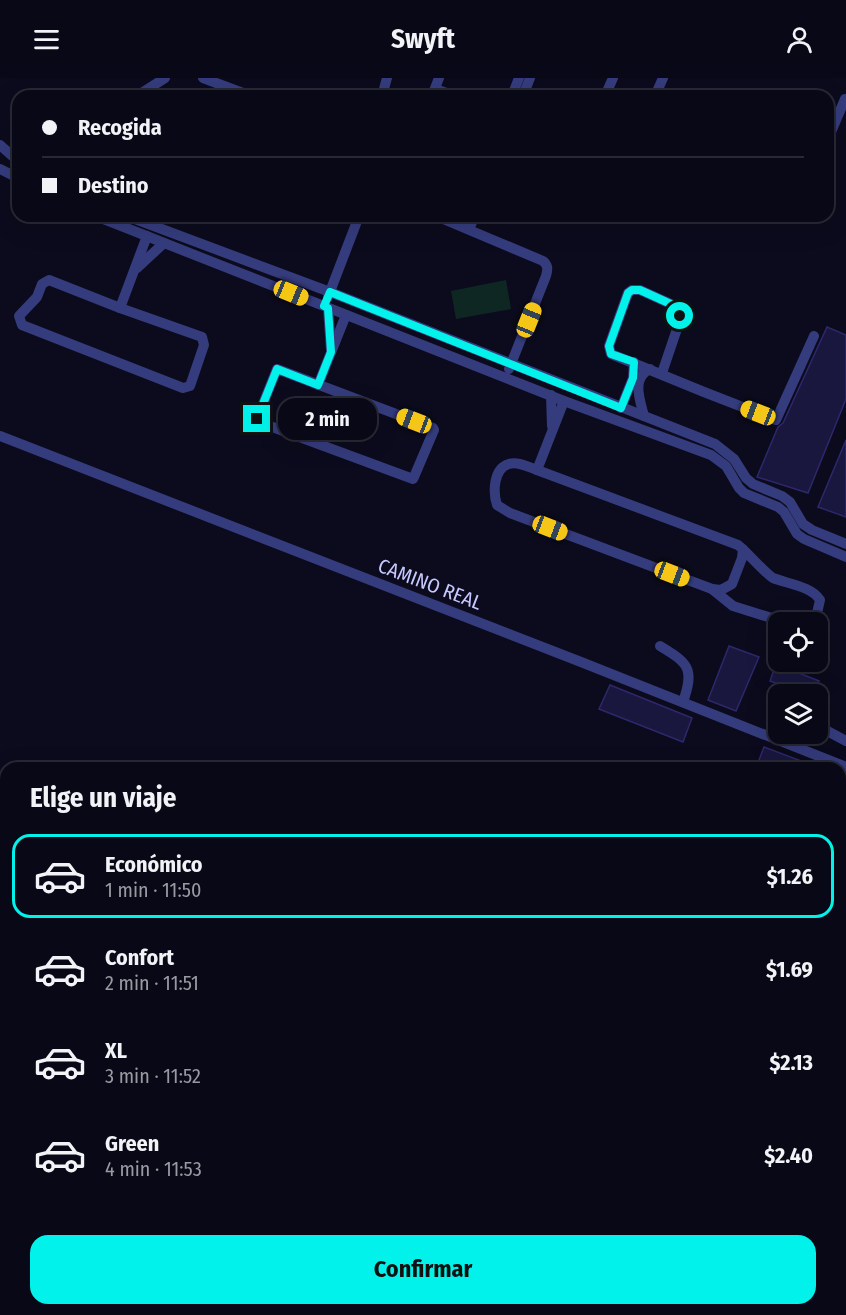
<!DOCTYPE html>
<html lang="es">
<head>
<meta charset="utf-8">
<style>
  :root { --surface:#090816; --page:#171623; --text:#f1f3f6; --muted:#999aa1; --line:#292935; --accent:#00f2ea }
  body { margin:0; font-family:"Fira Sans Condensed",sans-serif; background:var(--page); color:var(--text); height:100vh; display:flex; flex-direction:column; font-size:22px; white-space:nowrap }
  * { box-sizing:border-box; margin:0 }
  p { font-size:20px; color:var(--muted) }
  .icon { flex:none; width:33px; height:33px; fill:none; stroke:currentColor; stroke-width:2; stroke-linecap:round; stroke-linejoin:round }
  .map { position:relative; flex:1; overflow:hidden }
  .sheet { position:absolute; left:0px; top:684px; width:846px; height:554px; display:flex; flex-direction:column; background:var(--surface); border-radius:18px 18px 0 0; box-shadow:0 6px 24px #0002,0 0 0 2px var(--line) }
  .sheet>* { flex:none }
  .top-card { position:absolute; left:12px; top:12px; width:822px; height:132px; border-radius:18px; box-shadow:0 6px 24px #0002,0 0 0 2px var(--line); display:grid; align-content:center; height:132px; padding:0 30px; background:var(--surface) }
  .controls { position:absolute; left:768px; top:534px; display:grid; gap:12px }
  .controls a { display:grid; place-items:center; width:60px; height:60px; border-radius:12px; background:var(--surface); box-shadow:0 6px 24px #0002,0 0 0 2px var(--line); font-size:30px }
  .end { position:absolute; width:27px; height:27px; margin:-14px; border:8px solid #00f2ea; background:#111; box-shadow:0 0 0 3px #111 }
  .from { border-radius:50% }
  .bubble { position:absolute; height:42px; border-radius:18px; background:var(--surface); box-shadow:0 6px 24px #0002,0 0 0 2px var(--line); font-size:20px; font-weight:700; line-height:42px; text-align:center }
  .car { position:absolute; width:18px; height:36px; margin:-18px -9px; border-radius:8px; box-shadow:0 0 4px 2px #0007; background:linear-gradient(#f5c518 24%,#345 0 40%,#f5c518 0 76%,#345 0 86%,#f5c518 0) }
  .top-card b { display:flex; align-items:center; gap:21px; height:57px; font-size:22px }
  .top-card b+b { border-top:2px solid var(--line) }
  .top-card i { width:15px; height:15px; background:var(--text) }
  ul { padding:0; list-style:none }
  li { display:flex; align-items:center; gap:18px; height:84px; margin:0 12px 9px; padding:0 18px; border:3px solid transparent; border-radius:18px }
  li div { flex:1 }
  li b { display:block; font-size:22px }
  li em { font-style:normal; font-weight:700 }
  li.active { border-color:var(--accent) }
  li>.icon { width:54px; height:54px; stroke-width:1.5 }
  h2 { padding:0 30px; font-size:27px; line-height:72px }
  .button { display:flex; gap:12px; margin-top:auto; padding:12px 30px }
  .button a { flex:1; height:69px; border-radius:18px; background:var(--accent); color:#111; font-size:24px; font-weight:700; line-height:69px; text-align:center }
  header { display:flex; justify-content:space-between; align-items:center; height:78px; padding:0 30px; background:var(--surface); font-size:27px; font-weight:700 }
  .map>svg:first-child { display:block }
  .green { fill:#0e2723 }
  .building { fill:#19173e; stroke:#2d286b; stroke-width:1.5 }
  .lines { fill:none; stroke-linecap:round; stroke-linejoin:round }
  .path { stroke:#2ab096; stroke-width:1.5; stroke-dasharray:3 4.5; stroke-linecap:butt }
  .minor { stroke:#353c7d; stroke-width:10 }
  .highway { stroke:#ff42b6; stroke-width:15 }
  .route { stroke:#00f2ea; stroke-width:8 }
  .labels { text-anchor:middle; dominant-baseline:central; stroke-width:4.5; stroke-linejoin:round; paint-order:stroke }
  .street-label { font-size:20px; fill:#c7c8ff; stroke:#0c0b1d }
</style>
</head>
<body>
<header><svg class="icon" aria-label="menu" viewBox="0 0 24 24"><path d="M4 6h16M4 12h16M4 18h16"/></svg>Swyft<svg class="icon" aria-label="person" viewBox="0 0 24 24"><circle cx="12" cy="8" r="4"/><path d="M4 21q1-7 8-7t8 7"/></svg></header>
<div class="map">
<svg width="846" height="1237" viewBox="0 0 846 1237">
  <rect width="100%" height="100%" fill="#0c0b1d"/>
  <!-- green -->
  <path class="green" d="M 506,202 L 511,231 L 456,241 L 451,213 Z"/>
  <!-- building -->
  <g class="building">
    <path d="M 827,249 L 846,257 L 846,321 L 808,415 L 757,399 L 778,349 L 783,345 Z"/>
    <path d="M 846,362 L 846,439 L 818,429 Z"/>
    <path d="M 729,568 L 759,579 L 736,633 L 708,622 Z"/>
    <path d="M 776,586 L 819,603 L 813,616 L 806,616 L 770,603 Z"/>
    <path d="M 610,607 L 692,640 L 683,664 L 599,631 Z"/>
    <path d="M 764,669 L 817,689 L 816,690 L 756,690 Z"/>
  </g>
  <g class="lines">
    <!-- path -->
    <g class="path">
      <path d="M 840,784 L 846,770"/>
      <path d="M 657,1237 L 659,1232"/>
    </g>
    <!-- minor -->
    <g class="minor">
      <path d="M 203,0 L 251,18"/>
      <path d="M 435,11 L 455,18"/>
      <path d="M 137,18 L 165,0"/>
      <path d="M 382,18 L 387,0"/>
      <path d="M 432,18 L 439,0"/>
      <path d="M 512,18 L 519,0"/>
      <path d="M 523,18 L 530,0"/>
      <path d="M 605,18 L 613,0"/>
      <path d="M 655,18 L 663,0"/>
      <path d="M 828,61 L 845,21 L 846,21"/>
      <path d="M 0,67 L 18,83"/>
      <path d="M 0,91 L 18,100"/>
      <path d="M 96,138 L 564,323 L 711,377 L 726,388 L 739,410 L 744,415 L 778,429 L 784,434 L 797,456 L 804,461 L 846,479"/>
      <path d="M 127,138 L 330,214 L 715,366 L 734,381 L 746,400 L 753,406 L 782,418 L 790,424 L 803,446 L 812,452 L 846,466"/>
      <path d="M 436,138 L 543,183 C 548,187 548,191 546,198 L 509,291"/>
      <path d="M 469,151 L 475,138"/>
      <path d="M 137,190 L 164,165"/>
      <path d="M 49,202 L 120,230 L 202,259 L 204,267 L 190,308 L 183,310 L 22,247 L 19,238 L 37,219 L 42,206 Z"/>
      <path d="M 328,219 L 359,138"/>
      <path d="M 120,230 L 147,158"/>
      <path d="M 328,230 L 331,272"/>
      <path d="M 277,291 L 433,350 L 434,352 L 414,399 L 413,401 L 259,344 L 257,341 Z"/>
      <path d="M 662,295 L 679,245 L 679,235 L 673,227 L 640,212 L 632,212 L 628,215 L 609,268 L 611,276 L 704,314 L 776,342 L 814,258"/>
      <path d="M 318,307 L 346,237"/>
      <path d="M 551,317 L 552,348"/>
      <path d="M 621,330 L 633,300 L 634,284"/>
      <path d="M 644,338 C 640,322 631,300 650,291"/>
      <path d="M 0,358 L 581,584 L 846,689"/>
      <path d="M 537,392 L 564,323"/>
      <path d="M 743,471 L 742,480 L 732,506 L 721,512 L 712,511 L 510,435 L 497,427 C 493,415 493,390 509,386 C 517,383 529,389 537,392 L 738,467 C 746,473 767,497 773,500 C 788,506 811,508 820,522 L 815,544"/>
      <path d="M 712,511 L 733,528 L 784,544"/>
      <path d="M 660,568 C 688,585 695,590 683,624"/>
      <path d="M 818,648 L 846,663"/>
      <path d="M 840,748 L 846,733"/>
      <path d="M 0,820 L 6,822"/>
      <path d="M 840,1208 L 846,1211"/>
      <path d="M 839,1232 L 846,1235"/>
      <path d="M 0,1236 L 2,1237"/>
      <path d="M 638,1237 L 640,1232"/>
    </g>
    <!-- highway -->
    <g class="highway">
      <path d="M 840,835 L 846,812"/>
      <path d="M 840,907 L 846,905"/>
      <path d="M 840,976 L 846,961"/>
      <path d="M 675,1237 L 677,1232"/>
      <path d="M 722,1237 L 725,1232"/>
    </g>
  </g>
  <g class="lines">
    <!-- route -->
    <path class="route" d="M 257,341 L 277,291 L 318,307 L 331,274 L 328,230 L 324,228 L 330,214 L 621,330 L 633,300 L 634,284 L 611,276 L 609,268 L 628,215 L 632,212 L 640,212 L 673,227 L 680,238"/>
  </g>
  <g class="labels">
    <!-- street labels -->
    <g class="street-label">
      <text transform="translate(430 506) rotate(21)">CAMINO REAL</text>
    </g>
  </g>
</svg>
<div class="controls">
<a><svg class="icon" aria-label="locate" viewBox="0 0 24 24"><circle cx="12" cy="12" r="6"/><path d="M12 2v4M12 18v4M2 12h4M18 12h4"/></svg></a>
<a><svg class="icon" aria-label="layers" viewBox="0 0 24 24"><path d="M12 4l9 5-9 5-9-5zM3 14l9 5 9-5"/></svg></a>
</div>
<i class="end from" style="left:680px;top:238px"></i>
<i class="end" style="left:257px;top:341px"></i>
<div class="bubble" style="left:278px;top:320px;width:99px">2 min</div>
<i class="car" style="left:291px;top:215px;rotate:112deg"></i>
<i class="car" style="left:529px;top:242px;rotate:22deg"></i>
<i class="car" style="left:758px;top:335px;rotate:291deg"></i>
<i class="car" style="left:414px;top:343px;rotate:291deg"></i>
<i class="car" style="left:550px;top:450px;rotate:111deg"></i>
<i class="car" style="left:672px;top:496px;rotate:111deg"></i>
<div class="top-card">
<b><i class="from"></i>Recogida</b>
<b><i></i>Destino</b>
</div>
<section class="sheet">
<h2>Elige un viaje</h2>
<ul>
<li class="active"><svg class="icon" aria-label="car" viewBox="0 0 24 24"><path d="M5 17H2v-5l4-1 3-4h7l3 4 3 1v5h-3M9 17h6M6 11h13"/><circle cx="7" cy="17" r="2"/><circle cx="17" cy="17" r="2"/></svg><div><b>Económico</b><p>1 min · 11:50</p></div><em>$1.26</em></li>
<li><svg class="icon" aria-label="car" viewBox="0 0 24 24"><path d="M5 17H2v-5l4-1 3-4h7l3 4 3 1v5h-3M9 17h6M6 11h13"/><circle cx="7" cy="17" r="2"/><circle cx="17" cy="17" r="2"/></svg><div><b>Confort</b><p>2 min · 11:51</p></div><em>$1.69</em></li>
<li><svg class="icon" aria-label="car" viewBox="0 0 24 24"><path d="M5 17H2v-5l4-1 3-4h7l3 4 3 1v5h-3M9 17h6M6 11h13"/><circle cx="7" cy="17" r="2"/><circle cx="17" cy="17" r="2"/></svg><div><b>XL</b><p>3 min · 11:52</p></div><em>$2.13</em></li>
<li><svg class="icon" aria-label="car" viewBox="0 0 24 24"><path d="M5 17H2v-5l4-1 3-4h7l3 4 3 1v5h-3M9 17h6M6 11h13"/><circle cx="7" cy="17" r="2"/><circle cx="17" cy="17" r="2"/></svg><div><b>Green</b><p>4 min · 11:53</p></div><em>$2.40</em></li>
</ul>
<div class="button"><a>Confirmar</a></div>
</section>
</div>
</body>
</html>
